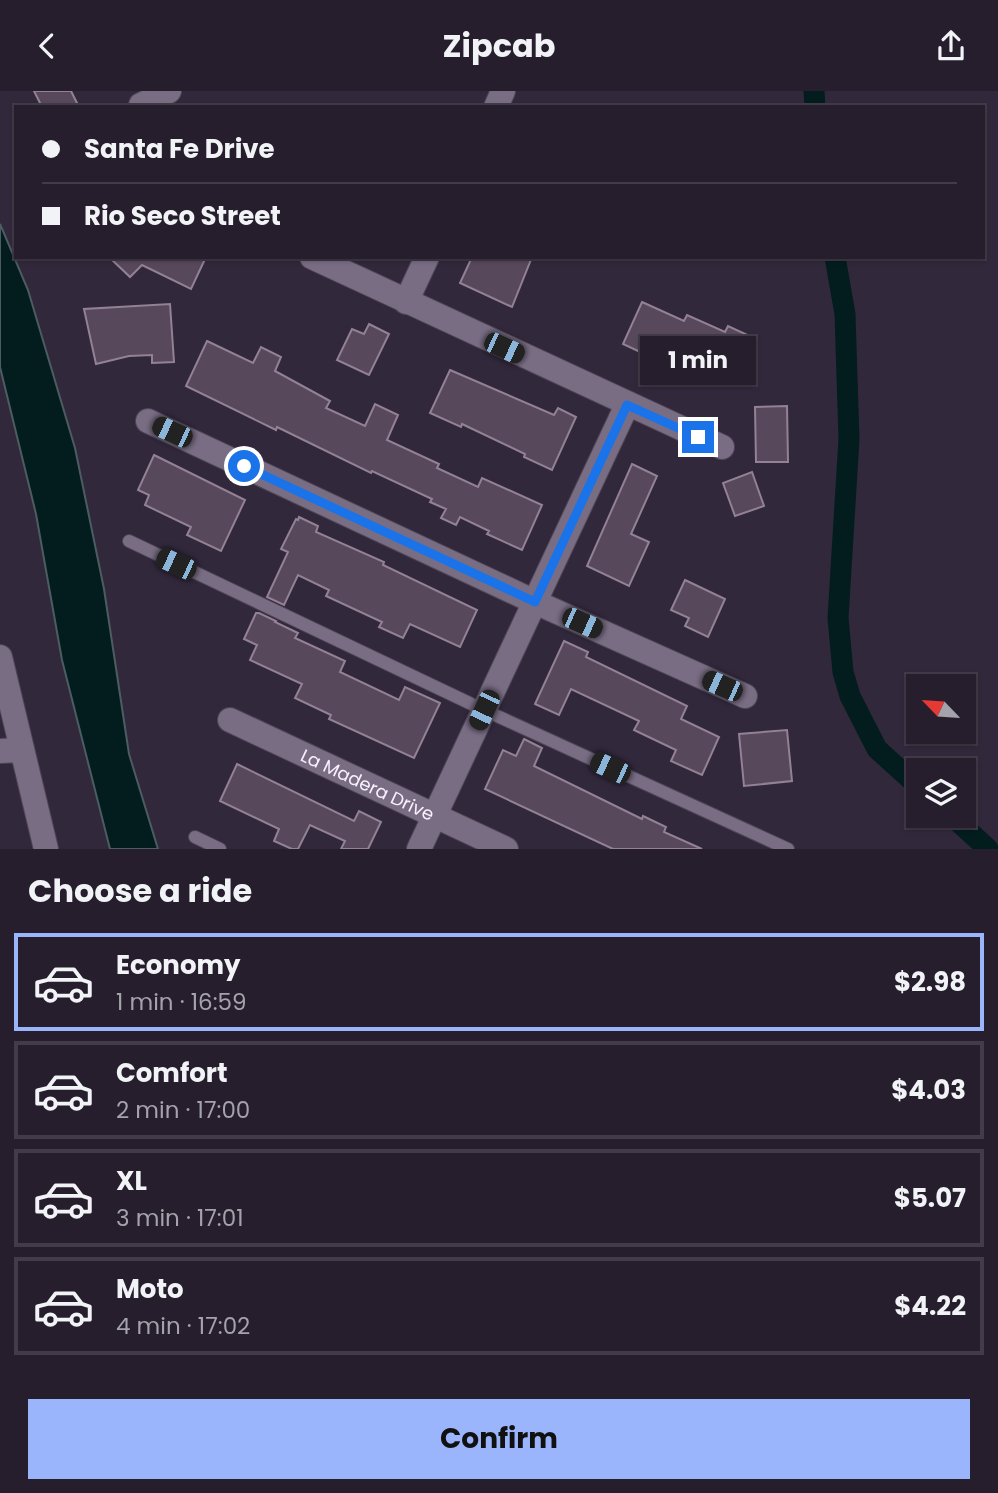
<!DOCTYPE html>
<html lang="en">
<head>
<meta charset="utf-8">
<style>
  :root { --surface:#261e2d; --page:#322b39; --text:#f1f3f6; --muted:#a4a2aa; --line:#423c49; --accent:#9bb5fd }
  body { margin:0; font-family:Poppins,sans-serif; background:var(--page); color:var(--text); height:100vh; display:flex; flex-direction:column; font-size:26px; white-space:nowrap }
  * { box-sizing:border-box; margin:0 }
  p { font-size:23px; color:var(--muted) }
  .icon { flex:none; width:38px; height:38px; fill:none; stroke:currentColor; stroke-width:2; stroke-linecap:round; stroke-linejoin:round }
  .map { position:relative; height:758px; overflow:hidden }
  .details { display:flex; flex-direction:column; background:var(--surface); flex:1 }
  .details>* { flex:none }
  .hud { position:absolute; left:14px; top:14px; width:971px; height:154px; border-radius:0px; box-shadow:0 2px 5px #0004,0 0 0 2px var(--line); display:grid; align-content:center; height:154px; padding:0 28px; background:var(--surface) }
  .needle { width:46px; rotate:295deg }
  .tools { position:absolute; left:906px; top:583px; display:grid; gap:14px }
  .tools a { display:grid; place-items:center; width:70px; height:70px; border-radius:0px; background:var(--surface); box-shadow:0 2px 5px #0004,0 0 0 2px var(--line); font-size:35px }
  .end { position:absolute; width:32px; height:32px; margin:-16px; border:9px solid #1a73e8; background:#fff; box-shadow:0 0 0 4px #fff }
  .from { border-radius:50% }
  .bubble { position:absolute; height:49px; border-radius:0px; background:var(--surface); box-shadow:0 2px 5px #0004,0 0 0 2px var(--line); font-size:23px; font-weight:700; line-height:49px; text-align:center }
  .car { position:absolute; width:21px; height:42px; margin:-21px -10px; border-radius:9px; box-shadow:0 0 5px 2px #0007; background:linear-gradient(#222 24%,#8ab4d8 0 40%,#222 0 76%,#8ab4d8 0 86%,#222 0) }
  .hud b { display:flex; align-items:center; gap:24px; height:66px; font-size:26px }
  .hud b+b { border-top:2px solid var(--line) }
  .hud i { width:18px; height:18px; background:var(--text) }
  ul { padding:0; list-style:none }
  li { display:flex; align-items:center; gap:21px; height:98px; margin:0 14px 10px; padding:0 14px; border:4px solid var(--line); border-radius:0px }
  li div { flex:1 }
  li b { display:block; font-size:26px }
  li em { font-style:normal; font-weight:700 }
  li.on { border-color:var(--accent) }
  li>.icon { width:63px; height:63px; stroke-width:1.5 }
  h2 { padding:0 28px; font-size:32px; line-height:84px }
  .action { display:flex; gap:14px; margin-top:auto; padding:14px 28px }
  .action a { flex:1; height:80px; border-radius:0px; background:var(--accent); color:#111; font-size:28px; font-weight:700; line-height:80px; text-align:center }
  header { display:flex; justify-content:space-between; align-items:center; height:91px; padding:0 28px; background:var(--surface); font-size:32px; font-weight:700 }
  .map>svg:first-child { display:block }
  .water { fill:#031d1e; stroke:#4c5c61; stroke-width:2 }
  .lines { fill:none; stroke-linecap:round; stroke-linejoin:round }
  .canal { stroke:#031d1e; stroke-width:21 }
  .building { fill:#58485b; stroke:#938196; stroke-width:2 }
  .service-casing { stroke:#4f4657; stroke-width:14 }
  .minor-casing { stroke:#4f4657; stroke-width:26 }
  .service { stroke:#796d84; stroke-width:12 }
  .minor { stroke:#796d84; stroke-width:24 }
  .route { stroke:#1a73e8; stroke-width:9 }
  .labels { text-anchor:middle; dominant-baseline:central; stroke-width:7; stroke-linejoin:round; paint-order:stroke }
  .street-label { font-size:18px; fill:#f7f0fe; stroke:#18131c }
</style>
</head>
<body>
<header><svg class="icon" aria-label="back" viewBox="0 0 24 24"><path d="M15 5l-7 7 7 7"/></svg>Zipcab<svg class="icon" aria-label="share" viewBox="0 0 24 24"><path d="M12 15V3M7 8l5-5 5 5M5 13v7h14v-7"/></svg></header>
<div class="map">
<svg width="998" height="758" viewBox="0 0 998 758">
  <rect width="100%" height="100%" fill="#32283c"/>
  <!-- water -->
  <path class="water" d="M 0,133 L 28,199 L 75,357 L 104,498 L 129,663 L 158,758 L 110,758 L 62,569 L 36,423 L 0,276 Z"/>
  <g class="lines">
    <!-- canal -->
    <g class="canal">
      <path d="M 814,0 L 815,16"/>
      <path d="M 835,166 L 845,223 L 849,348 L 838,527 L 843,581 L 850,605 L 877,658 L 919,696"/>
      <path d="M 951,724 L 988,758"/>
    </g>
  </g>
  <!-- building -->
  <g class="building">
    <path d="M 34,0 L 71,0 L 79,16 L 42,16 Z"/>
    <path d="M 109,166 L 206,166 L 191,198 L 142,174 L 130,186 Z"/>
    <path d="M 472,166 L 532,166 L 512,216 L 460,192 Z"/>
    <path d="M 642,211 L 684,230 L 687,224 L 725,241 L 728,235 L 754,247 L 738,281 L 704,266 L 697,280 L 656,261 L 653,267 L 623,253 Z"/>
    <path d="M 170,213 L 174,271 L 152,272 L 152,264 L 129,265 L 96,273 L 84,218 Z"/>
    <path d="M 369,233 L 389,243 L 369,284 L 337,269 L 352,238 L 364,243 Z"/>
    <path d="M 207,250 L 253,272 L 261,256 L 281,266 L 275,280 L 330,310 L 326,317 L 365,335 L 375,313 L 398,324 L 387,349 L 439,373 L 437,377 L 478,396 L 482,387 L 542,414 L 522,459 L 487,443 L 489,440 L 460,426 L 456,434 L 441,427 L 446,418 L 430,411 L 432,408 L 372,380 L 371,382 L 277,336 L 276,339 L 186,295 Z"/>
    <path d="M 450,279 L 554,324 L 558,317 L 576,326 L 552,379 L 524,366 L 525,363 L 462,333 L 461,336 L 430,322 Z"/>
    <path d="M 787,315 L 788,371 L 756,371 L 755,316 Z"/>
    <path d="M 154,364 L 245,409 L 221,460 L 187,444 L 191,436 L 145,414 L 149,404 L 138,399 Z"/>
    <path d="M 632,373 L 657,385 L 631,443 L 649,451 L 629,495 L 587,475 Z"/>
    <path d="M 752,381 L 764,415 L 735,425 L 723,392 Z"/>
    <path d="M 299,426 L 318,435 L 316,441 L 384,471 L 383,474 L 477,519 L 460,556 L 410,533 L 403,547 L 379,536 L 382,531 L 326,505 L 329,499 L 298,484 L 284,514 L 267,506 L 288,461 L 281,458 L 296,428 L 298,429 Z"/>
    <path d="M 685,489 L 725,508 L 708,546 L 685,535 L 689,527 L 671,519 Z"/>
    <path d="M 256,522 L 259,522 L 276,530 L 275,531 L 298,542 L 295,547 L 345,570 L 340,581 L 399,609 L 405,596 L 440,612 L 414,667 L 329,628 L 331,624 L 295,607 L 302,593 L 250,569 L 257,554 L 244,548 Z"/>
    <path d="M 564,550 L 588,561 L 586,566 L 687,615 L 681,628 L 719,646 L 702,684 L 671,670 L 676,659 L 634,639 L 639,630 L 571,598 L 559,624 L 535,613 Z"/>
    <path d="M 787,639 L 792,690 L 744,695 L 739,643 Z"/>
    <path d="M 524,648 L 542,657 L 534,675 L 642,728 L 643,725 L 666,736 L 664,741 L 702,758 L 613,758 L 485,698 L 503,659 L 516,665 Z"/>
    <path d="M 237,673 L 354,730 L 359,720 L 381,731 L 368,758 L 341,758 L 345,750 L 310,734 L 298,758 L 292,758 L 274,750 L 279,738 L 220,710 Z"/>
  </g>
  <g class="lines">
    <defs>
      <g id="service">
        <path d="M 129,450 L 484,619 L 788,758"/>
        <path d="M 195,746 L 220,758"/>
      </g>
      <g id="minor">
        <path d="M 141,14 L 169,0"/>
        <path d="M 496,16 L 503,0"/>
        <path d="M 312,166 L 722,356"/>
        <path d="M 406,211 L 427,166"/>
        <path d="M 148,330 L 535,511 L 745,605"/>
        <path d="M 0,566 L 46,758"/>
        <path id="s1" d="M 230,629 L 506,758"/>
        <path d="M 0,660 L 22,659"/>
        <path d="M 419,758 L 627,314"/>
      </g>
    </defs>
    <!-- service casing -->
    <use href="#service" class="service-casing"/>
    <!-- minor casing -->
    <use href="#minor" class="minor-casing"/>
    <!-- service -->
    <use href="#service" class="service"/>
    <!-- minor -->
    <use href="#minor" class="minor"/>
  </g>
  <g class="lines">
    <!-- route -->
    <path class="route" d="M 244,375 L 535,511 L 627,314 L 698,346"/>
  </g>
  <g class="labels">
    <!-- street labels -->
    <g class="street-label">
      <text stroke="none"><textPath href="#s1" startOffset="152">La Madera Drive</textPath></text>
    </g>
  </g>
</svg>
<div class="tools">
<a><svg class="needle" viewBox="-14 -14 28 28"><path d="M0-13l5 13h-10z" fill="#e53935"/><path d="M0 13l5-13h-10z" fill="#a4a2aa"/></svg></a>
<a><svg class="icon" aria-label="layers" viewBox="0 0 24 24"><path d="M12 4l9 5-9 5-9-5zM3 14l9 5 9-5"/></svg></a>
</div>
<i class="end from" style="left:244px;top:375px"></i>
<i class="end" style="left:698px;top:346px"></i>
<div class="bubble" style="left:640px;top:245px;width:116px">1 min</div>
<i class="car" style="left:504px;top:257px;rotate:115deg"></i>
<i class="car" style="left:172px;top:341px;rotate:295deg"></i>
<i class="car" style="left:176px;top:473px;rotate:295deg"></i>
<i class="car" style="left:582px;top:532px;rotate:114deg"></i>
<i class="car" style="left:722px;top:595px;rotate:294deg"></i>
<i class="car" style="left:484px;top:619px;rotate:205deg"></i>
<i class="car" style="left:610px;top:677px;rotate:295deg"></i>
<div class="hud">
<b><i class="from"></i>Santa Fe Drive</b>
<b><i></i>Rio Seco Street</b>
</div>
</div>
<section class="details">
<h2>Choose a ride</h2>
<ul>
<li class="on"><svg class="icon" aria-label="car" viewBox="0 0 24 24"><path d="M5 17H2v-5l4-1 3-4h7l3 4 3 1v5h-3M9 17h6M6 11h13"/><circle cx="7" cy="17" r="2"/><circle cx="17" cy="17" r="2"/></svg><div><b>Economy</b><p>1 min · 16:59</p></div><em>$2.98</em></li>
<li><svg class="icon" aria-label="car" viewBox="0 0 24 24"><path d="M5 17H2v-5l4-1 3-4h7l3 4 3 1v5h-3M9 17h6M6 11h13"/><circle cx="7" cy="17" r="2"/><circle cx="17" cy="17" r="2"/></svg><div><b>Comfort</b><p>2 min · 17:00</p></div><em>$4.03</em></li>
<li><svg class="icon" aria-label="car" viewBox="0 0 24 24"><path d="M5 17H2v-5l4-1 3-4h7l3 4 3 1v5h-3M9 17h6M6 11h13"/><circle cx="7" cy="17" r="2"/><circle cx="17" cy="17" r="2"/></svg><div><b>XL</b><p>3 min · 17:01</p></div><em>$5.07</em></li>
<li><svg class="icon" aria-label="car" viewBox="0 0 24 24"><path d="M5 17H2v-5l4-1 3-4h7l3 4 3 1v5h-3M9 17h6M6 11h13"/><circle cx="7" cy="17" r="2"/><circle cx="17" cy="17" r="2"/></svg><div><b>Moto</b><p>4 min · 17:02</p></div><em>$4.22</em></li>
</ul>
<div class="action"><a>Confirm</a></div>
</section>
</body>
</html>
